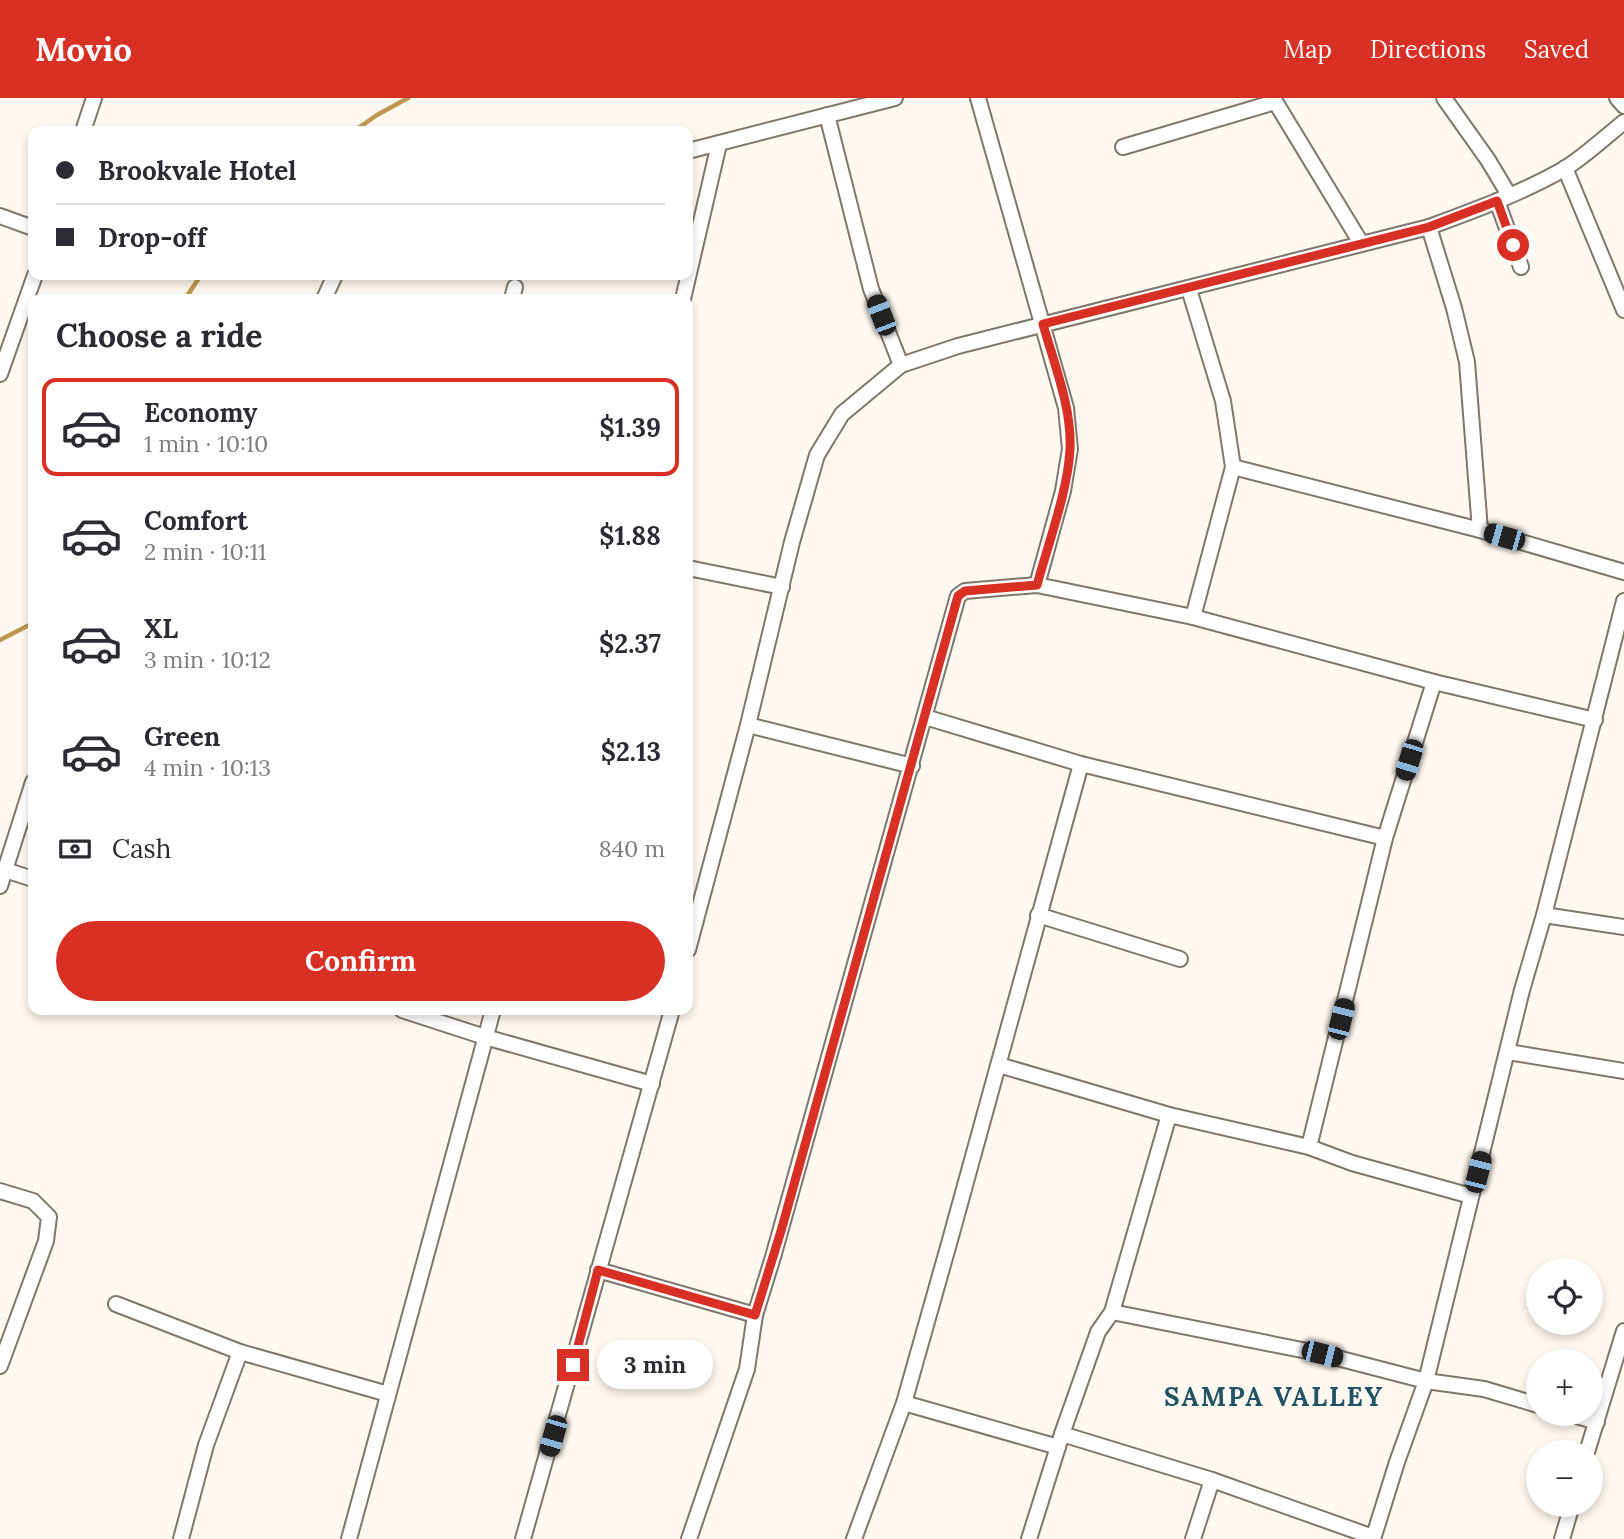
<!DOCTYPE html>
<html lang="en">
<head>
<meta charset="utf-8">
<style>
  :root { --surface:#fff; --page:#f2f2f3; --text:#2b2b33; --muted:#7c7c81; --line:#e1e1e2; --accent:#d93025 }
  body { margin:0; font-family:Lora,serif; background:var(--page); color:var(--text); height:100vh; display:flex; flex-direction:column; font-size:26px; white-space:nowrap }
  * { box-sizing:border-box; margin:0 }
  p { font-size:23px; color:var(--muted) }
  .icon { flex:none; width:38px; height:38px; fill:none; stroke:currentColor; stroke-width:2; stroke-linecap:round; stroke-linejoin:round }
  .map { position:relative; flex:1; overflow:hidden }
  .drawer { position:absolute; left:28px; top:196px; width:665px; height:721px; display:flex; flex-direction:column; background:var(--surface); border-radius:14px; box-shadow:0 4px 10px #0003 }
  .drawer>* { flex:none }
  .hud { position:absolute; left:28px; top:28px; width:665px; height:154px; border-radius:14px; box-shadow:0 4px 10px #0003; display:grid; align-content:center; height:154px; padding:0 28px; background:var(--surface) }
  .tools { position:absolute; left:1526px; top:1160px; display:grid; gap:14px }
  .tools a { display:grid; place-items:center; width:77px; height:77px; border-radius:50%; background:var(--surface); box-shadow:0 4px 10px #0003; font-size:35px }
  .end { position:absolute; width:32px; height:32px; margin:-16px; border:9px solid #d93025; background:#fff; box-shadow:0 0 0 4px #fff }
  .from { border-radius:50% }
  .bubble { position:absolute; height:49px; border-radius:24px; background:var(--surface); box-shadow:0 4px 10px #0003; font-size:23px; font-weight:700; line-height:49px; text-align:center }
  .car { position:absolute; width:21px; height:42px; margin:-21px -10px; border-radius:9px; box-shadow:0 0 5px 2px #0007; background:linear-gradient(#222 24%,#8ab4d8 0 40%,#222 0 76%,#8ab4d8 0 86%,#222 0) }
  .hud b { display:flex; align-items:center; gap:24px; height:66px; font-size:26px }
  .hud b+b { border-top:2px solid var(--line) }
  .hud i { width:18px; height:18px; background:var(--text) }
  ul { padding:0; list-style:none }
  li { display:flex; align-items:center; gap:21px; height:98px; margin:0 14px 10px; padding:0 14px; border:4px solid transparent; border-radius:14px }
  li div { flex:1 }
  li b { display:block; font-size:26px }
  li em { font-style:normal; font-weight:700 }
  li.selected { border-color:var(--accent) }
  li>.icon { width:63px; height:63px; stroke-width:1.5 }
  h2 { padding:0 28px; font-size:32px; line-height:84px }
  .pay { display:flex; align-items:center; gap:18px; height:77px; padding:0 28px; font-size:26px }
  .pay p { margin-inline-start:auto }
  .cta { display:flex; gap:14px; margin-top:auto; padding:14px 28px }
  .cta a { flex:1; height:80px; border-radius:42px; background:var(--accent); color:#fff; font-size:28px; font-weight:700; line-height:80px; text-align:center }
  header { display:flex; align-items:center; gap:42px; box-sizing:border-box; height:98px; padding:0 35px; background:var(--accent); color:#fff }
  header strong { font-size:33px }
  nav { display:flex; gap:38px; margin-inline-start:auto; font-size:24px }
  .map>svg:first-child { display:block }
  .lines { fill:none; stroke-linecap:round; stroke-linejoin:round }
  .stream { stroke:#bf984f; stroke-width:4.5 }
  .minor-casing { stroke:#7f776a; stroke-width:18 }
  .minor { stroke:#fff; stroke-width:14 }
  .route { stroke:#d93025; stroke-width:9 }
  .labels { text-anchor:middle; dominant-baseline:central; stroke-width:6; stroke-linejoin:round; paint-order:stroke }
  .district-label { font-size:26px; font-weight:bold; letter-spacing:2px; fill:#215364; stroke:#fef8f0 }
</style>
</head>
<body>
<header>
<strong>Movio</strong>
<nav><a>Map</a><a>Directions</a><a>Saved</a></nav>
</header>
<div class="map">
<svg width="1624" height="1441" viewBox="0 0 1624 1441">
  <rect width="100%" height="100%" fill="#fef8f0"/>
  <g class="lines">
    <!-- stream -->
    <g class="stream">
      <path d="M 354,33 L 377,17 L 408,0"/>
      <path d="M 185,201 L 201,177"/>
      <path d="M 0,542 L 33,525"/>
    </g>
    <defs>
      <g id="minor">
        <path d="M 978,0 L 1066,310 L 1070,351 L 1063,393 L 1037,487"/>
        <path d="M 1273,0 L 1361,145"/>
        <path d="M 1444,0 L 1488,62 L 1509,97"/>
        <path d="M 1617,0 L 1624,8"/>
        <path d="M 827,17 L 871,191 L 901,267"/>
        <path d="M 83,33 L 94,0"/>
        <path d="M 1123,49 L 1275,4"/>
        <path d="M 688,53 L 895,0"/>
        <path d="M 1565,70 L 1624,212"/>
        <path d="M 1497,103 L 1521,169"/>
        <path d="M 0,118 L 33,130"/>
        <path d="M 1429,129 L 1454,210 L 1467,264 L 1480,432"/>
        <path d="M 1189,191 L 1223,303 L 1233,369 L 1193,519"/>
        <path d="M 324,201 L 335,177"/>
        <path d="M 512,201 L 515,189"/>
        <path d="M 683,201 L 719,46"/>
        <path d="M 0,276 L 35,177"/>
        <path d="M 1233,369 L 1480,432 L 1624,474"/>
        <path d="M 688,470 L 782,489"/>
        <path d="M 925,619 L 1081,666 L 1385,740"/>
        <path d="M 748,627 L 912,668"/>
        <path d="M 5,772 L 33,781"/>
        <path d="M 0,788 L 33,684"/>
        <path d="M 1038,817 L 1180,861"/>
        <path d="M 1544,817 L 1624,829"/>
        <path d="M 688,852 L 748,627 L 792,444 L 817,357 L 842,316 L 901,267 L 958,248 L 1429,129 C 1475,112 1522,95 1564,71 C 1585,58 1605,39 1624,24"/>
        <path d="M 402,912 L 485,939 L 652,986"/>
        <path d="M 1508,954 L 1624,973"/>
        <path d="M 999,967 L 1169,1017 L 1309,1049 L 1352,1065 L 1471,1098"/>
        <path d="M 1309,1049 L 1385,740 L 1434,584"/>
        <path d="M 0,1093 L 33,1103 L 49,1119 L 46,1143 L 0,1268"/>
        <path d="M 598,1172 L 755,1217"/>
        <path d="M 116,1206 L 240,1254 L 388,1296"/>
        <path d="M 1112,1214 L 1322,1256 L 1426,1283 L 1484,1291 L 1538,1307"/>
        <path d="M 904,1305 L 1058,1349"/>
        <path d="M 1570,1316 L 1597,1324"/>
        <path d="M 1062,1336 L 1212,1382 L 1373,1439"/>
        <path d="M 1587,1354 L 1624,1233"/>
        <path d="M 181,1441 L 206,1347 L 240,1254"/>
        <path d="M 349,1441 L 493,912"/>
        <path d="M 523,1441 L 672,912"/>
        <path d="M 689,1441 L 747,1271 L 755,1217 L 773,1159 L 958,498 L 965,493 L 1037,487 L 1193,519 L 1434,584 L 1595,622"/>
        <path d="M 854,1441 L 904,1305 L 950,1142 L 1081,666"/>
        <path d="M 1029,1441 L 1062,1336 L 1098,1234 L 1112,1214 L 1169,1017"/>
        <path d="M 1193,1441 L 1212,1382"/>
        <path d="M 1373,1441 L 1397,1364 L 1426,1283 L 1522,892 L 1544,817 L 1624,503"/>
        <path d="M 1562,1441 L 1572,1407"/>
      </g>
    </defs>
    <!-- minor casing -->
    <use href="#minor" class="minor-casing"/>
    <!-- minor -->
    <use href="#minor" class="minor"/>
  </g>
  <g class="lines">
    <!-- route -->
    <path class="route" d="M 573,1267 L 598,1172 L 755,1217 L 781,1133 L 958,498 L 965,493 L 1037,487 C 1048,446 1068,393 1070,351 C 1072,310 1054,266 1043,226 L 1429,129 L 1497,103 L 1513,147"/>
  </g>
  <g class="labels">
    <!-- district labels -->
    <g class="district-label">
      <text x="1274" y="1298">SAMPA VALLEY</text>
    </g>
  </g>
</svg>
<div class="tools">
<a><svg class="icon" aria-label="locate" viewBox="0 0 24 24"><circle cx="12" cy="12" r="6"/><path d="M12 2v4M12 18v4M2 12h4M18 12h4"/></svg></a>
<a>+</a>
<a>−</a>
</div>
<i class="end from" style="left:1513px;top:147px"></i>
<i class="end" style="left:573px;top:1267px"></i>
<div class="bubble" style="left:597px;top:1242px;width:116px">3 min</div>
<i class="car" style="left:881px;top:217px;rotate:339deg"></i>
<i class="car" style="left:1504px;top:439px;rotate:286deg"></i>
<i class="car" style="left:1409px;top:662px;rotate:197deg"></i>
<i class="car" style="left:1341px;top:921px;rotate:14deg"></i>
<i class="car" style="left:1478px;top:1074px;rotate:14deg"></i>
<i class="car" style="left:1322px;top:1256px;rotate:104deg"></i>
<i class="car" style="left:553px;top:1338px;rotate:196deg"></i>
<div class="hud">
<b><i class="from"></i>Brookvale Hotel</b>
<b><i></i>Drop-off</b>
</div>
<section class="drawer">
<h2>Choose a ride</h2>
<ul>
<li class="selected"><svg class="icon" aria-label="car" viewBox="0 0 24 24"><path d="M5 17H2v-5l4-1 3-4h7l3 4 3 1v5h-3M9 17h6M6 11h13"/><circle cx="7" cy="17" r="2"/><circle cx="17" cy="17" r="2"/></svg><div><b>Economy</b><p>1 min · 10:10</p></div><em>$1.39</em></li>
<li><svg class="icon" aria-label="car" viewBox="0 0 24 24"><path d="M5 17H2v-5l4-1 3-4h7l3 4 3 1v5h-3M9 17h6M6 11h13"/><circle cx="7" cy="17" r="2"/><circle cx="17" cy="17" r="2"/></svg><div><b>Comfort</b><p>2 min · 10:11</p></div><em>$1.88</em></li>
<li><svg class="icon" aria-label="car" viewBox="0 0 24 24"><path d="M5 17H2v-5l4-1 3-4h7l3 4 3 1v5h-3M9 17h6M6 11h13"/><circle cx="7" cy="17" r="2"/><circle cx="17" cy="17" r="2"/></svg><div><b>XL</b><p>3 min · 10:12</p></div><em>$2.37</em></li>
<li><svg class="icon" aria-label="car" viewBox="0 0 24 24"><path d="M5 17H2v-5l4-1 3-4h7l3 4 3 1v5h-3M9 17h6M6 11h13"/><circle cx="7" cy="17" r="2"/><circle cx="17" cy="17" r="2"/></svg><div><b>Green</b><p>4 min · 10:13</p></div><em>$2.13</em></li>
</ul>
<div class="pay"><svg class="icon" aria-label="cash" viewBox="0 0 24 24"><path d="M3 7h18v10H3z"/><circle cx="12" cy="12" r="2"/></svg>Cash<p>840 m</p></div>
<div class="cta"><a>Confirm</a></div>
</section>
</div>
</body>
</html>
